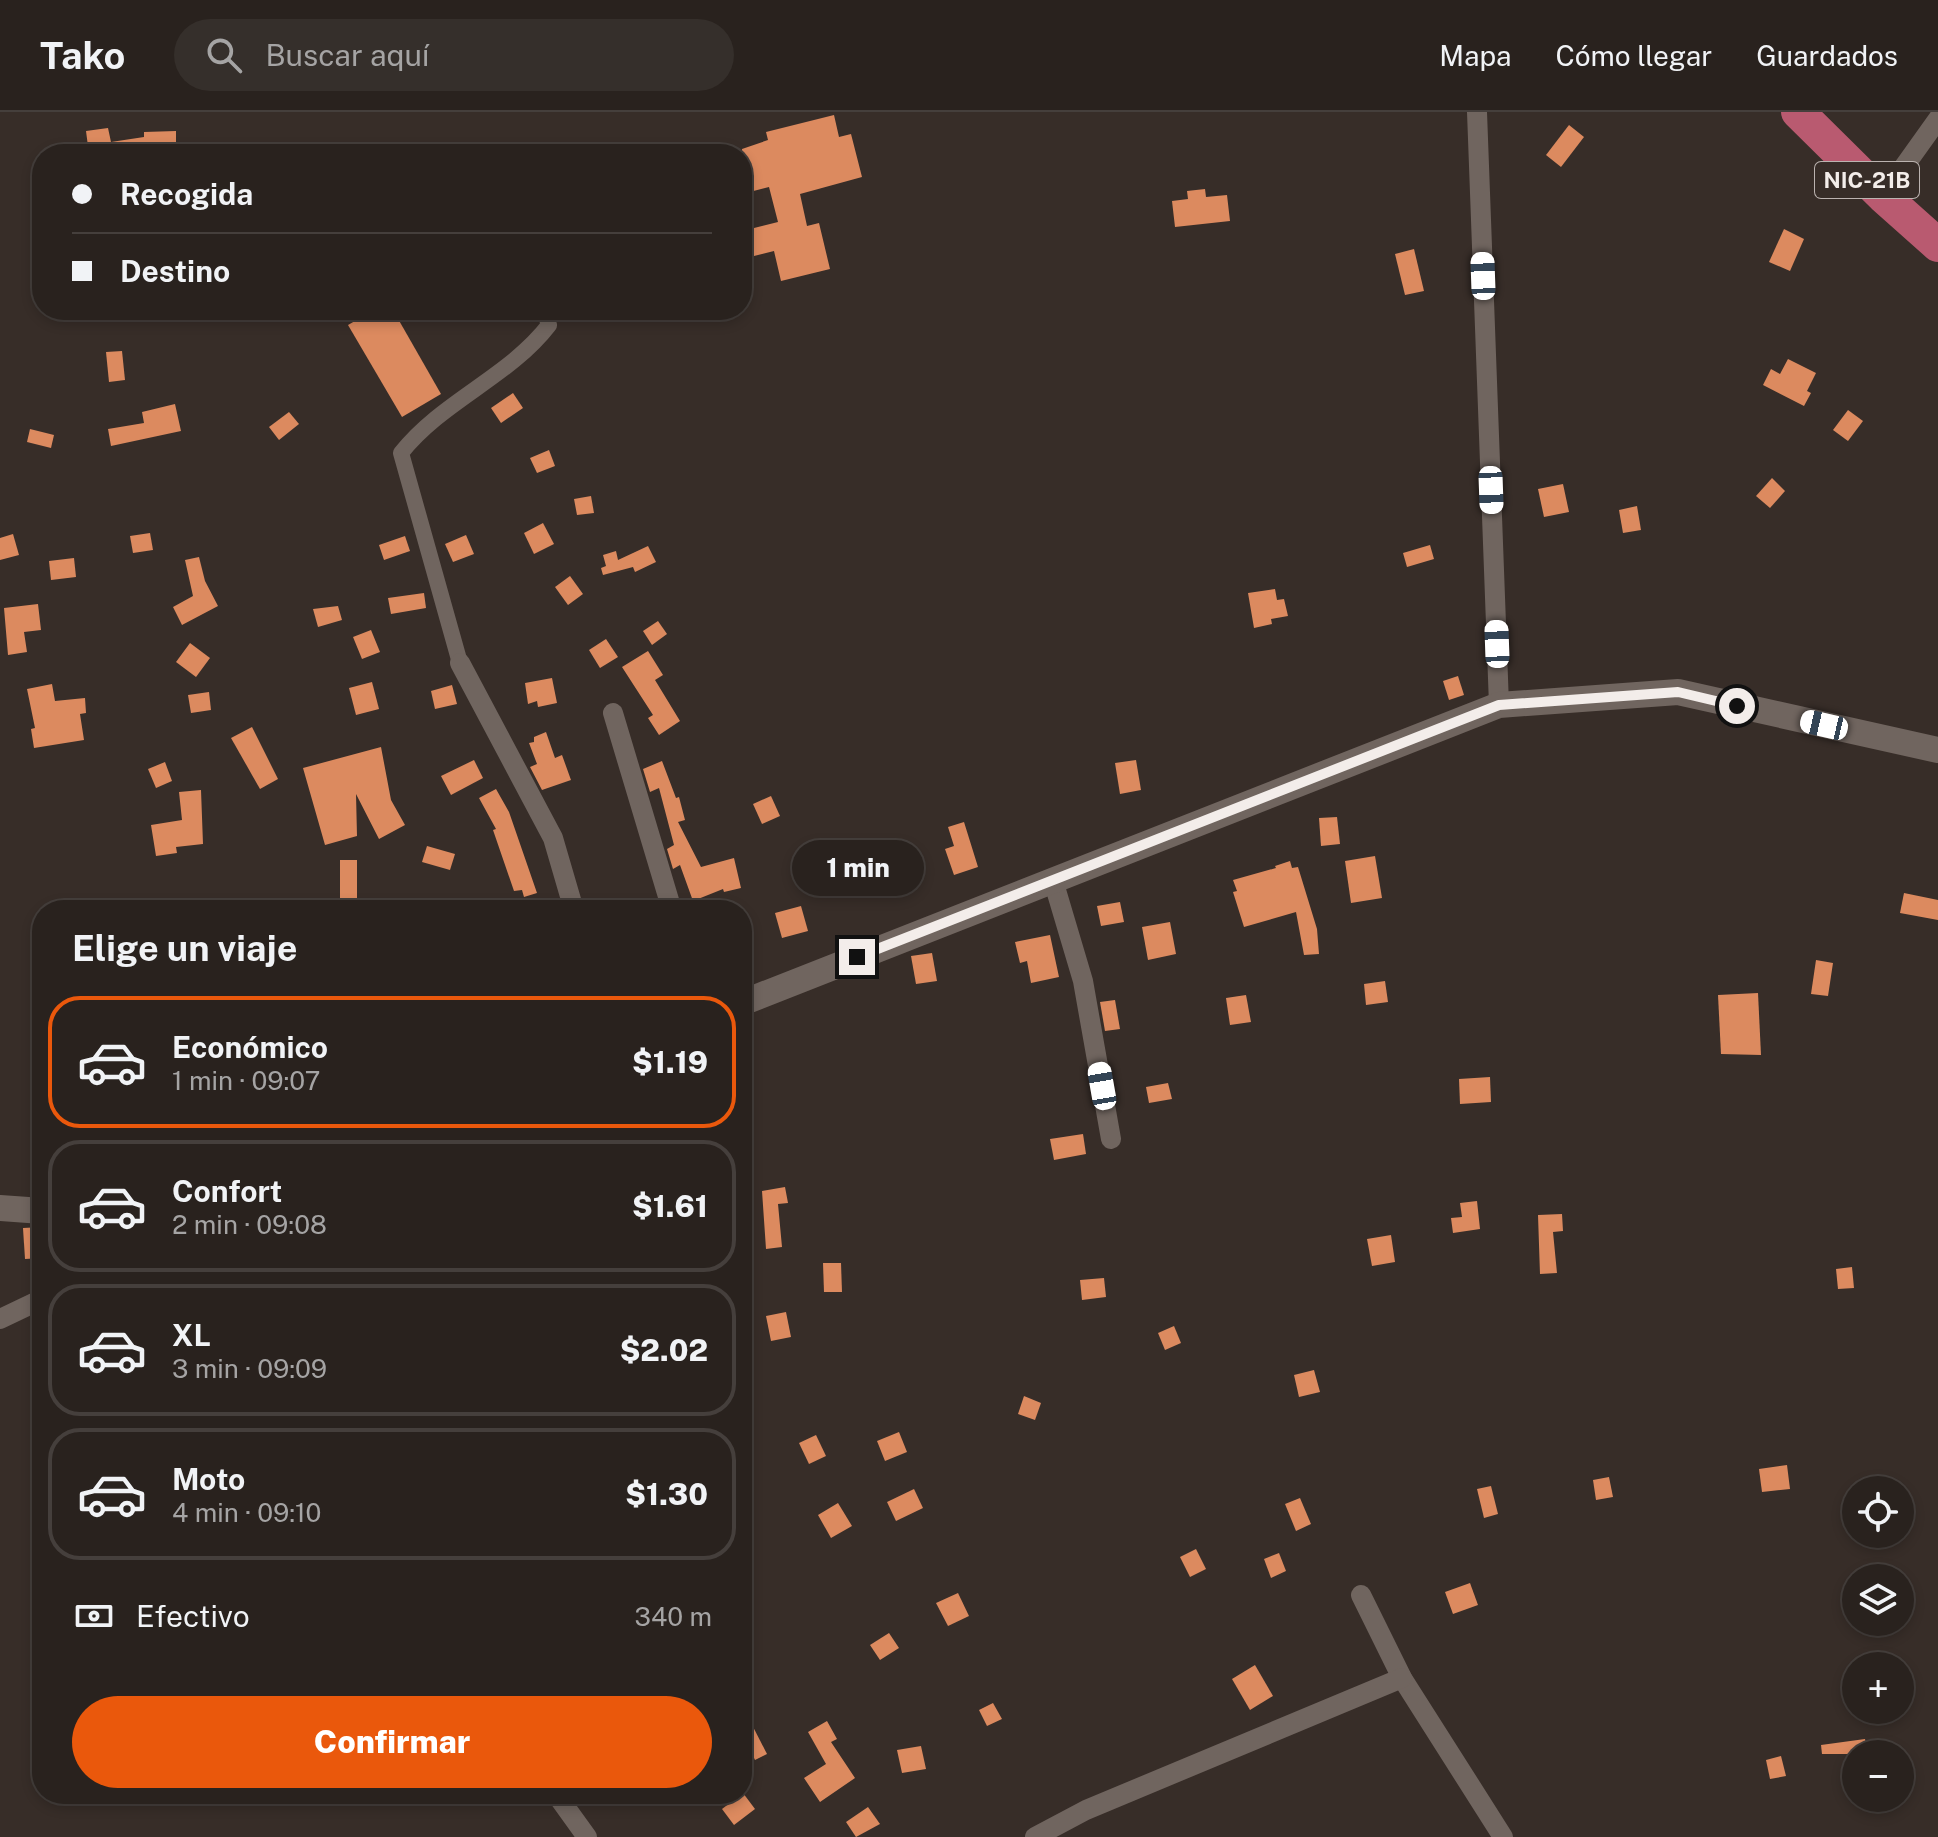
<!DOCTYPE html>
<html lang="es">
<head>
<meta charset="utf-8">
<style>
  :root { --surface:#29221e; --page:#352f2b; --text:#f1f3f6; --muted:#a5a4a4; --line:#453f3c; --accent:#ea580c }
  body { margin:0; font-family:"Public Sans",sans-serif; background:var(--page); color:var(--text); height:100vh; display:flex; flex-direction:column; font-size:30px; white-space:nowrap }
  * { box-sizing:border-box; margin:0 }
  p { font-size:26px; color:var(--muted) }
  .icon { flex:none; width:44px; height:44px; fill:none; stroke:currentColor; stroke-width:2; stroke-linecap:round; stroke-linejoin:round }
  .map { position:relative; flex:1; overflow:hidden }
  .details { position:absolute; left:32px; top:788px; width:720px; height:904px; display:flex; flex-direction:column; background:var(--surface); border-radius:32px; box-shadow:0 4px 12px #0003,0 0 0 2px var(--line) }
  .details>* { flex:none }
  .banner { position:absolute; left:32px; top:32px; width:720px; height:176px; border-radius:32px; box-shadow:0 4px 12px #0003,0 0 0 2px var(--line); display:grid; align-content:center; height:176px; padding:0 40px; background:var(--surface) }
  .buttons { position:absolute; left:1842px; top:1364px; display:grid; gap:16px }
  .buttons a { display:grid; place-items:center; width:72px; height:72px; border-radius:50%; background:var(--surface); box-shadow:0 4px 12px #0003,0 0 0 2px var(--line); font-size:40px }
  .end { position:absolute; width:36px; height:36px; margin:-18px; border:10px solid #f3edea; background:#111; box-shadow:0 0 0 4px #111 }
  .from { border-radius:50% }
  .bubble { position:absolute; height:56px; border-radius:28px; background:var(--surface); box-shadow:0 4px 12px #0003,0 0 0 2px var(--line); font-size:26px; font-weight:800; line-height:56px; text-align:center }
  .car { position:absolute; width:24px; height:48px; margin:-24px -12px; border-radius:10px; box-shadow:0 0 6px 2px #0007; background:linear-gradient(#fff 24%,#345 0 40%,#fff 0 76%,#345 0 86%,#fff 0) }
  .banner b { display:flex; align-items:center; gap:28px; height:76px; font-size:30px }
  .banner b+b { border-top:2px solid var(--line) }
  .banner i { width:20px; height:20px; background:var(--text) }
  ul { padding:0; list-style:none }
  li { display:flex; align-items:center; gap:24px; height:132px; margin:0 16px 12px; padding:0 24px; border:4px solid var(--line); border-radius:32px }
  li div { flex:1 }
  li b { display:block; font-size:30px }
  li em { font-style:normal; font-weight:800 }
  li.on { border-color:var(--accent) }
  li>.icon { width:72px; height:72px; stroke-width:1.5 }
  h2 { padding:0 40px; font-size:36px; line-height:96px }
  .pay { display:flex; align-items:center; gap:20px; height:88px; padding:0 40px; font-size:30px }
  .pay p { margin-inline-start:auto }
  .cta { display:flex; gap:16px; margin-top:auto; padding:16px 40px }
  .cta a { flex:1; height:92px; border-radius:48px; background:var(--accent); color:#fff; font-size:32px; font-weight:800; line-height:92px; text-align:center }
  header { display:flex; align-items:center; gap:48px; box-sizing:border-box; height:112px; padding:0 40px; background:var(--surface); border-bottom:2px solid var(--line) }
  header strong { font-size:38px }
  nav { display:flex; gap:44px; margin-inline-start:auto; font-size:28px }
  .search { width:560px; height:72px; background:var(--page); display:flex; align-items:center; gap:20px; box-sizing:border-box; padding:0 28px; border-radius:44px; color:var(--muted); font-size:30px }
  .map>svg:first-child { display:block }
  .building { fill:#dc8a5f }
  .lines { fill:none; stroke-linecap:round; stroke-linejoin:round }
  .pedestrian { stroke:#70655f; stroke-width:16 }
  .minor { stroke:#70655f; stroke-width:20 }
  .tertiary { stroke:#70655f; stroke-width:26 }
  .trunk { stroke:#b95a70; stroke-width:34 }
  .route { stroke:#f3edea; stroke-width:10 }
  .labels { text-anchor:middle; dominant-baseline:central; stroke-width:8; stroke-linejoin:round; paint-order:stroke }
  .shield { fill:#372d28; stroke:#bbb3b0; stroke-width:2 }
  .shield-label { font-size:22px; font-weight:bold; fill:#f3edea }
</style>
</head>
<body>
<header>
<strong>Tako</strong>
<div class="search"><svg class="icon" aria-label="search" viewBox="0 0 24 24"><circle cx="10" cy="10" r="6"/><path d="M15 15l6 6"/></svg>Buscar aquí</div>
<nav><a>Mapa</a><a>Cómo llegar</a><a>Guardados</a></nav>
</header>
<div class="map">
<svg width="1938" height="1725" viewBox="0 0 1938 1725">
  <rect width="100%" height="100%" fill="#372d28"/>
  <!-- building -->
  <g class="building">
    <path d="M 834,3 L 839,25 L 851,22 L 862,65 L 800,82 L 807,114 L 819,111 L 830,157 L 781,169 L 774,139 L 742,147 L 742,119 L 778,110 L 769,75 L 742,82 L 742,37 L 768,28 L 766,20 Z"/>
    <path d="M 1569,13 L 1584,25 L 1561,55 L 1546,43 Z"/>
    <path d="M 108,16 L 111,30 L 144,25 L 144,20 L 176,19 L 176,42 L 89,42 L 86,19 Z"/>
    <path d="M 1205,77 L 1206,85 L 1227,83 L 1230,109 L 1175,115 L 1172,89 L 1188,87 L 1187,79 Z"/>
    <path d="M 1784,117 L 1804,127 L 1790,159 L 1769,150 Z"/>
    <path d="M 1414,137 L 1424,179 L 1405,183 L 1395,142 Z"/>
    <path d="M 374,198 L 393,198 L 441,282 L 402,305 L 348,213 Z"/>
    <path d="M 122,239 L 125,268 L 109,270 L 106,240 Z"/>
    <path d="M 1788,247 L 1816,261 L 1807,279 L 1811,281 L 1804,294 L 1763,273 L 1771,257 L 1780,262 Z"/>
    <path d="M 513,281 L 523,296 L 501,311 L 491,296 Z"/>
    <path d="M 175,292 L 181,319 L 111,334 L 108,317 L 144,311 L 142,300 Z"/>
    <path d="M 1848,298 L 1863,309 L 1848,329 L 1833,318 Z"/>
    <path d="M 289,300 L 299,312 L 279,328 L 269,315 Z"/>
    <path d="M 30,317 L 54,323 L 51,336 L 27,330 Z"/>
    <path d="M 549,338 L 555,354 L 537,361 L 530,346 Z"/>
    <path d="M 1772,366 L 1785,379 L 1770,396 L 1756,384 Z"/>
    <path d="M 1563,372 L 1569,400 L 1544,405 L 1538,377 Z"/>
    <path d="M 591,384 L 594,401 L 577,403 L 574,387 Z"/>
    <path d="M 1637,394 L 1641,418 L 1623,421 L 1619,398 Z"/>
    <path d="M 543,411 L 554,432 L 534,442 L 524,421 Z"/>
    <path d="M 150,421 L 153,438 L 133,441 L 130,424 Z"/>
    <path d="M 13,422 L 19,443 L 0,448 L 0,426 Z"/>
    <path d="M 466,423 L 474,442 L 453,450 L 445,432 Z"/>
    <path d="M 405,424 L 410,439 L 384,448 L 379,433 Z"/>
    <path d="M 1430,433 L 1434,447 L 1407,455 L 1403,441 Z"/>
    <path d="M 648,434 L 656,450 L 635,460 L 633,455 L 603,463 L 601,456 L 606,454 L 603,443 L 616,439 L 618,448 Z"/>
    <path d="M 199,445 L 205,469 L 218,494 L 182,513 L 173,495 L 193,484 L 185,448 Z"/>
    <path d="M 74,446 L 76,465 L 51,468 L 49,449 Z"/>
    <path d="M 570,464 L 583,482 L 568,493 L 555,475 Z"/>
    <path d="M 1275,477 L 1277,488 L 1284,487 L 1288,504 L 1271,507 L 1272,512 L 1254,516 L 1248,481 Z"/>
    <path d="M 424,481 L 426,496 L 391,502 L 388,486 Z"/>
    <path d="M 38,492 L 41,518 L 24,520 L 27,540 L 8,543 L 4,496 Z"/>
    <path d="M 338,494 L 342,508 L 318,515 L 313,497 Z"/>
    <path d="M 658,509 L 667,522 L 652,533 L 643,519 Z"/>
    <path d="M 371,518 L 380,540 L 362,547 L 353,525 Z"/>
    <path d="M 606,527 L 618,545 L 600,556 L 589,538 Z"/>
    <path d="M 190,531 L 210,546 L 196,565 L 176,550 Z"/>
    <path d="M 648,539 L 663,563 L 655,568 L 680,609 L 659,623 L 648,606 L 653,603 L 622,555 Z"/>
    <path d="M 1458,564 L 1464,583 L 1449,588 L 1443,569 Z"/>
    <path d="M 552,566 L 557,591 L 538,595 L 537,589 L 528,592 L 525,571 Z"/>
    <path d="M 372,570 L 379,597 L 356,603 L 349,576 Z"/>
    <path d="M 52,572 L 55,589 L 85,586 L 86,601 L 80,602 L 84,628 L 34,636 L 31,617 L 35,616 L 27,577 Z"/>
    <path d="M 452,573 L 457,592 L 435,597 L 431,579 Z"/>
    <path d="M 209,580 L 211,598 L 191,601 L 188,583 Z"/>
    <path d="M 252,615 L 278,667 L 260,677 L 231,626 Z"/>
    <path d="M 546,620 L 555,646 L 562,643 L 571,668 L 542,678 L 530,655 L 537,652 L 529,631 L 534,630 L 534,625 Z"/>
    <path d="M 381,635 L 391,688 L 405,713 L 379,727 L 356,682 L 357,724 L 325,733 L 303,656 Z"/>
    <path d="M 474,648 L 483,666 L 451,683 L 441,664 Z"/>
    <path d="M 1136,648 L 1141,678 L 1120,682 L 1115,651 Z"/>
    <path d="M 662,649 L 676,686 L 679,685 L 685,708 L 678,710 L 701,755 L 734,746 L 741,776 L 724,780 L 723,777 L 693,789 L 680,753 L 673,757 L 667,737 L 674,733 L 659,676 L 650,680 L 643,657 Z"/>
    <path d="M 165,650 L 172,669 L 156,676 L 148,657 Z"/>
    <path d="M 496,677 L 509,700 L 537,781 L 524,785 L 522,778 L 514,779 L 493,718 L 496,717 L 479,686 Z"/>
    <path d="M 201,678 L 203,732 L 176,735 L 177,741 L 156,744 L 151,713 L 182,708 L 179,680 Z"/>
    <path d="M 771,684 L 780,704 L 762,712 L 753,692 Z"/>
    <path d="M 1337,705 L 1340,732 L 1321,734 L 1319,706 Z"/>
    <path d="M 964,710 L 978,755 L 954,763 L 945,737 L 954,734 L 948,715 Z"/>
    <path d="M 427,734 L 455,742 L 450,758 L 422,750 Z"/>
    <path d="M 1375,744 L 1382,786 L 1351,791 L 1345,749 Z"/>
    <rect x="340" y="748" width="17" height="43"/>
    <path d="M 1290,749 L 1292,756 L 1298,755 L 1317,817 L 1319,842 L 1304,843 L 1296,800 L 1244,815 L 1233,780 L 1237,779 L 1233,768 L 1276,756 L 1275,754 Z"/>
    <path d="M 1904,781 L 1938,788 L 1938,808 L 1900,801 Z"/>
    <path d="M 1120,790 L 1124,810 L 1101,814 L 1097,794 Z"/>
    <path d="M 801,794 L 808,819 L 782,826 L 775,801 Z"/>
    <path d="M 1170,810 L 1176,842 L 1148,848 L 1142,815 Z"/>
    <path d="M 1050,823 L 1059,865 L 1031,871 L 1027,849 L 1020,851 L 1015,830 Z"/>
    <path d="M 932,841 L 937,869 L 916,872 L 911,844 Z"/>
    <path d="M 1816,848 L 1833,851 L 1828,884 L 1811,882 Z"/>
    <path d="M 1385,869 L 1388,890 L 1366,893 L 1364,872 Z"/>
    <path d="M 1758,881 L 1761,943 L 1721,942 L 1718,883 Z"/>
    <path d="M 1246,883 L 1251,910 L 1230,913 L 1226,886 Z"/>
    <path d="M 1115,888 L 1120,917 L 1105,919 L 1100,890 Z"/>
    <path d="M 1490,965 L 1491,990 L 1460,992 L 1459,967 Z"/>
    <path d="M 1168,971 L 1172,987 L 1149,991 L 1146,975 Z"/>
    <path d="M 1083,1022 L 1086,1042 L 1054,1048 L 1050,1027 Z"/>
    <path d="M 785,1075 L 788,1091 L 778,1092 L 782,1135 L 766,1137 L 762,1079 Z"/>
    <path d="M 1477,1089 L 1480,1117 L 1453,1121 L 1451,1106 L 1462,1105 L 1460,1091 Z"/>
    <path d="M 1562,1102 L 1563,1119 L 1553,1120 L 1557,1161 L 1540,1162 L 1538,1103 Z"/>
    <path d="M 42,1115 L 42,1146 L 25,1147 L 23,1116 Z"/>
    <path d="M 1391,1123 L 1395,1150 L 1372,1154 L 1367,1127 Z"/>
    <path d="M 823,1151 L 841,1151 L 842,1180 L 824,1180 Z"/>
    <path d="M 1852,1155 L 1854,1176 L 1838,1177 L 1836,1157 Z"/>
    <path d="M 1104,1166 L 1106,1185 L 1082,1188 L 1080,1168 Z"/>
    <path d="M 786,1200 L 791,1225 L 771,1229 L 766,1204 Z"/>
    <path d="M 1174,1214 L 1181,1231 L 1165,1238 L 1158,1221 Z"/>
    <path d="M 1314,1258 L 1320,1280 L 1299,1285 L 1294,1263 Z"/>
    <path d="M 1024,1284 L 1041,1291 L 1035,1308 L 1018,1302 Z"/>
    <path d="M 899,1320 L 907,1340 L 885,1349 L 877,1329 Z"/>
    <path d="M 816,1323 L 826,1344 L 809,1352 L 799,1331 Z"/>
    <path d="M 1787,1353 L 1790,1377 L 1762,1380 L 1759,1357 Z"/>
    <path d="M 1609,1365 L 1613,1385 L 1596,1388 L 1593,1368 Z"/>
    <path d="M 1491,1374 L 1498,1402 L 1484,1406 L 1477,1377 Z"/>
    <path d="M 914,1377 L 923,1396 L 896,1409 L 887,1390 Z"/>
    <path d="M 1300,1386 L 1311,1412 L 1296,1419 L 1285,1392 Z"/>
    <path d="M 838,1391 L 852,1414 L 831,1426 L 818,1403 Z"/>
    <path d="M 1196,1437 L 1206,1457 L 1190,1465 L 1180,1445 Z"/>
    <path d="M 1279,1441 L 1286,1459 L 1271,1466 L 1264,1447 Z"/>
    <path d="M 1470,1471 L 1478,1493 L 1453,1502 L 1445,1480 Z"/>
    <path d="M 958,1481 L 969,1504 L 948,1514 L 936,1491 Z"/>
    <path d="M 889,1521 L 899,1536 L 880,1548 L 870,1533 Z"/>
    <path d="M 1255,1553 L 1273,1584 L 1250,1598 L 1232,1567 Z"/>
    <path d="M 993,1591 L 1002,1607 L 987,1614 L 979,1598 Z"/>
    <path d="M 748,1605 L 767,1642 L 755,1648 L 742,1621 L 742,1608 Z"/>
    <path d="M 827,1609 L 837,1627 L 831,1630 L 855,1666 L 820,1690 L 804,1666 L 826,1652 L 808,1620 Z"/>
    <path d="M 1865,1627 L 1868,1642 L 1822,1642 L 1821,1633 Z"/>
    <path d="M 921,1634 L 926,1657 L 902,1661 L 897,1638 Z"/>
    <path d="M 1781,1644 L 1786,1664 L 1770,1667 L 1766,1648 Z"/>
    <path d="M 743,1681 L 755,1697 L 734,1713 L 722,1697 Z"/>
    <path d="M 868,1695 L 880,1712 L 856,1725 L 846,1710 Z"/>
  </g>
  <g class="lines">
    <!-- pedestrian -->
    <path class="pedestrian" d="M 460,551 L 401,341 C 442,289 509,265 549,213 L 544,198"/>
    <!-- minor -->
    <g class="minor">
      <path d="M 1477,0 L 1499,593"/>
      <path d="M 1883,84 L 1938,7"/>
      <path d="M 460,551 L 553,726 L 574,798"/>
      <path d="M 613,601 L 672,798"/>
      <path d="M 1053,768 L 1083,869 L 1111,1027"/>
      <path d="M 0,1207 L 42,1187"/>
      <path d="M 1361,1483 L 1402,1566 L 1503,1725"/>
      <path d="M 556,1682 L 587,1725"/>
      <path d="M 1035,1725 L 1086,1698 L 1402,1566"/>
    </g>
    <!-- tertiary -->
    <g class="tertiary">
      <path d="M 742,891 L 1499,593 L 1678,580 L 1938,638"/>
      <path d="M 0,1096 L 42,1099"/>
    </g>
    <!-- trunk -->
    <path class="trunk" d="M 1798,0 L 1883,84 L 1938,133"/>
  </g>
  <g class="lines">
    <!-- route -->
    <path class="route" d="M 857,845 L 1499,593 L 1678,580 L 1737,594"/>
  </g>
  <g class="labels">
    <!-- shield labels -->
    <rect class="shield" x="1815" y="50" width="104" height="36" rx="6"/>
    <g class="shield-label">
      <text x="1867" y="68">NIC-21B</text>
    </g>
  </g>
</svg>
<div class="buttons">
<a><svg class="icon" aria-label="locate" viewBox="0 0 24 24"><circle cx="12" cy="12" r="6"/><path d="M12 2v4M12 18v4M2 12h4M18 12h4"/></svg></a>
<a><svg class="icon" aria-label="layers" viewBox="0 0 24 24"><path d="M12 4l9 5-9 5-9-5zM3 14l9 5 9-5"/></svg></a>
<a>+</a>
<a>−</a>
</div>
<i class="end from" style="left:1737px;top:594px"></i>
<i class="end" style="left:857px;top:845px"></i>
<div class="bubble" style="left:792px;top:728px;width:132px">1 min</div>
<i class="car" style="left:1483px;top:164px;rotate:358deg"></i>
<i class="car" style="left:1491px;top:378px;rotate:178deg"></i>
<i class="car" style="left:1497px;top:532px;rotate:358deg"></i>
<i class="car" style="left:1824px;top:613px;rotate:283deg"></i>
<i class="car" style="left:1102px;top:974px;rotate:350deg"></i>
<div class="banner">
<b><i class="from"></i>Recogida</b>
<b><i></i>Destino</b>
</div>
<section class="details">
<h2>Elige un viaje</h2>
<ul>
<li class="on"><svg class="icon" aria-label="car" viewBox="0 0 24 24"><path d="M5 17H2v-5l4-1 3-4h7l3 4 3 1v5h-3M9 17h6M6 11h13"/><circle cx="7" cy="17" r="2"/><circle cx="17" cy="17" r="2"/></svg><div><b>Económico</b><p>1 min · 09:07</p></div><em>$1.19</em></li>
<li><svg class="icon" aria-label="car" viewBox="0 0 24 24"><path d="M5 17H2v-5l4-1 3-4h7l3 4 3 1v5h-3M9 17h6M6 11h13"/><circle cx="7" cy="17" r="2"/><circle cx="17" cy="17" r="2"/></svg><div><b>Confort</b><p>2 min · 09:08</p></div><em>$1.61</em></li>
<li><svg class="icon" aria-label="car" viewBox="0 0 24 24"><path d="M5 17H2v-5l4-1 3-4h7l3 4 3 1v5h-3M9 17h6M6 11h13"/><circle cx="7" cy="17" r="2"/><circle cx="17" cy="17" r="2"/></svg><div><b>XL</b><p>3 min · 09:09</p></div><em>$2.02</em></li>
<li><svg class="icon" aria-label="car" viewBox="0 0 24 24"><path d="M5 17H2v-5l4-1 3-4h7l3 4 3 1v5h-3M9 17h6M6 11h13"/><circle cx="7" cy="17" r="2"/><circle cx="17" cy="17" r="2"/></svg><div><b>Moto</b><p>4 min · 09:10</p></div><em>$1.30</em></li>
</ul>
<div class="pay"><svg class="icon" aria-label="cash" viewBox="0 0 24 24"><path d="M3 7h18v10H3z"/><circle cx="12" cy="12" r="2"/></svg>Efectivo<p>340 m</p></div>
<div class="cta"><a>Confirmar</a></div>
</section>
</div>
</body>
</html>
